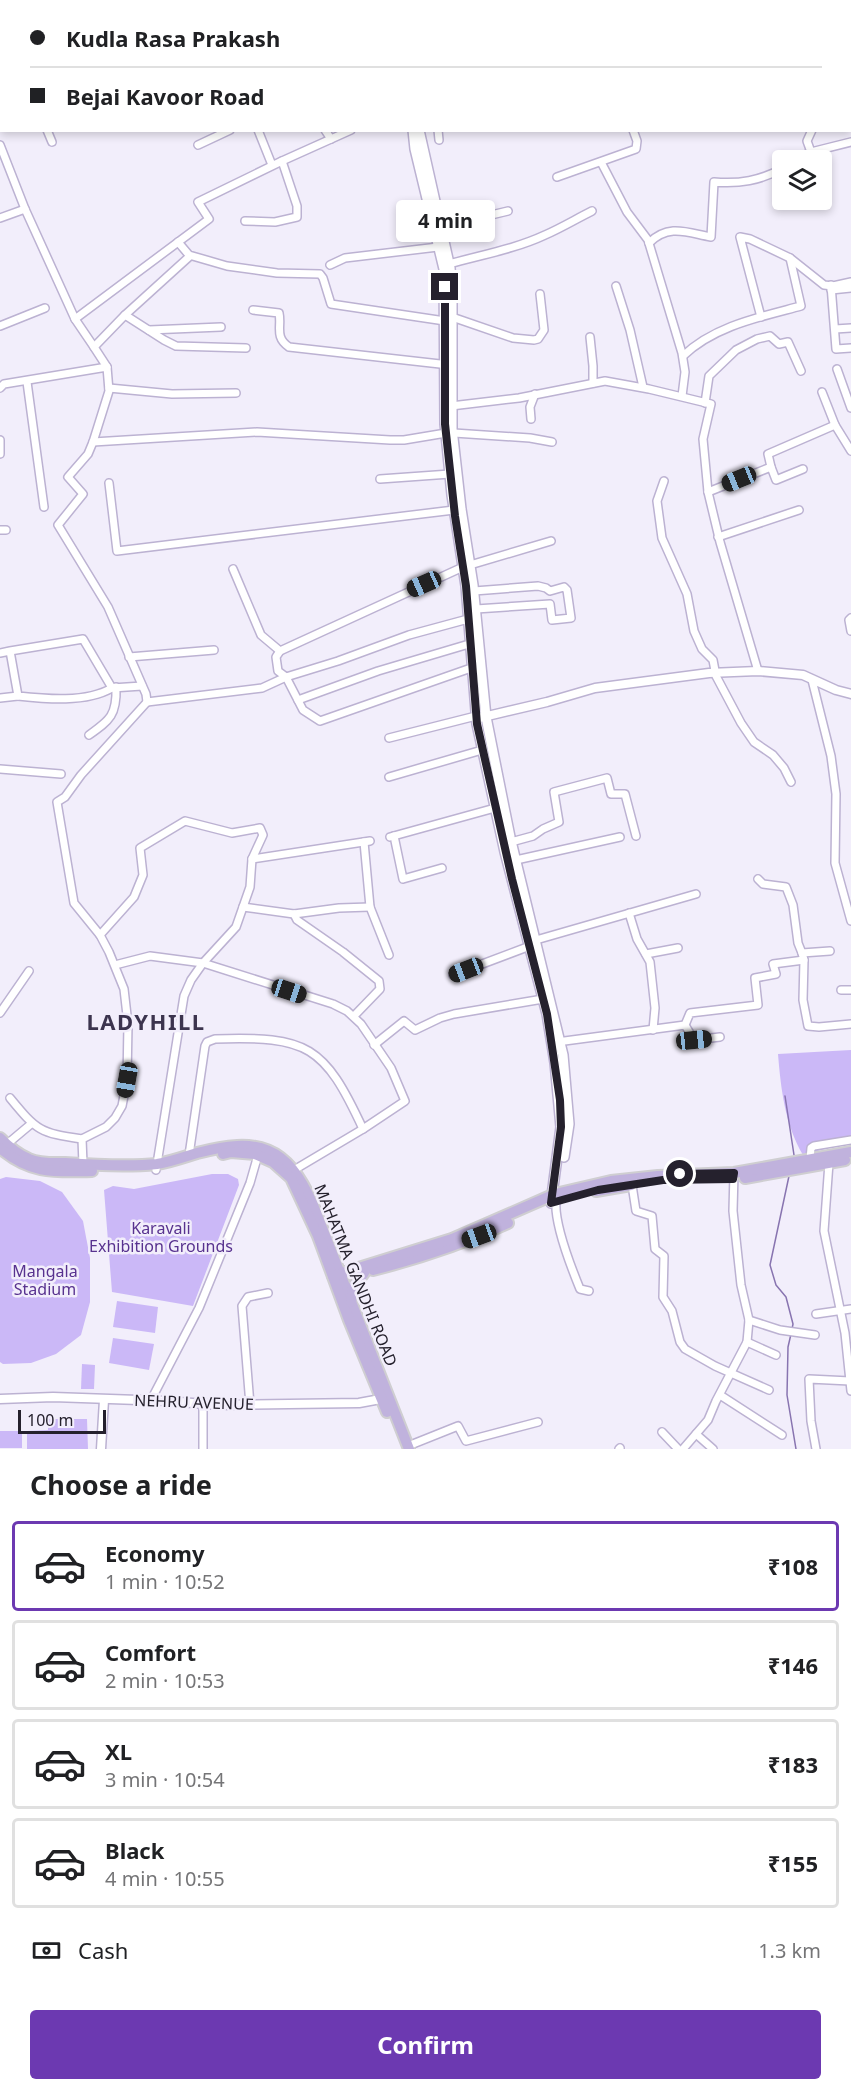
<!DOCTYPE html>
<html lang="en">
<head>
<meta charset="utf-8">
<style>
  :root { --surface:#fff; --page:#f2f2f2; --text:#202124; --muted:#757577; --line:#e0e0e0; --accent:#6c39b1 }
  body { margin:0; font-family:"Noto Sans",sans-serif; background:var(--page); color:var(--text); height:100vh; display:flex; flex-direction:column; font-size:22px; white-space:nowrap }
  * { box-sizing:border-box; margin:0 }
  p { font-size:20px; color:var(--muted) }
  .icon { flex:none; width:33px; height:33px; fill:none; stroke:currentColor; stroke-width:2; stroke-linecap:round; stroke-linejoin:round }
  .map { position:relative; height:1449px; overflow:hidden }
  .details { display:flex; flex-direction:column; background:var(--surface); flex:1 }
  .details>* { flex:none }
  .top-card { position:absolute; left:0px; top:0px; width:852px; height:132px; box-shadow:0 3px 9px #0003; display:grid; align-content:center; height:132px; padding:0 30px; background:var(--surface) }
  .tools { position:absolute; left:772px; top:150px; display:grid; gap:12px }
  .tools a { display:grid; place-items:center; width:60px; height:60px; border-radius:6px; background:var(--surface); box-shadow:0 3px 9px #0003; font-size:30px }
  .scale { position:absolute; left:18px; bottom:15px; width:88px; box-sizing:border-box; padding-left:6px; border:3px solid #25212d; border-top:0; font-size:16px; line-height:21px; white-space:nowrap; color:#25212d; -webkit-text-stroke:4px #f2eefb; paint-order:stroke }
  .end { position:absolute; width:27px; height:27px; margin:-14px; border:8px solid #25212d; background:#fff; box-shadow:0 0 0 3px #fff }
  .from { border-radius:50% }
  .bubble { position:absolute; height:42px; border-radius:6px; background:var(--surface); box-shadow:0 3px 9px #0003; font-size:20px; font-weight:700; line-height:42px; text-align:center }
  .car { position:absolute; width:18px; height:36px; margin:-18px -9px; border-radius:8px; box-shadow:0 0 4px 2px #0007; background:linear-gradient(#222 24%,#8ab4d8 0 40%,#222 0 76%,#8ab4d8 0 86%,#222 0) }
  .top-card b { display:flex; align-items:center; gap:21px; height:57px; font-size:22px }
  .top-card b+b { border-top:2px solid var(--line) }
  .top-card i { width:15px; height:15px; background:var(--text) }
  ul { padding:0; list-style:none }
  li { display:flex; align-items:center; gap:18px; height:90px; margin:0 12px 9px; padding:0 18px; border:3px solid var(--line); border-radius:6px }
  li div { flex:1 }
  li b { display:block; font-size:22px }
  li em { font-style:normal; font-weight:700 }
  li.on { border-color:var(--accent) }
  li>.icon { width:54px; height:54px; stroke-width:1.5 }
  h2 { padding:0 30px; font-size:27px; line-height:72px }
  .pay { display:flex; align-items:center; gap:15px; height:66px; padding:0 30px; font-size:22px }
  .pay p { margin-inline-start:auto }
  .cta { display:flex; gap:12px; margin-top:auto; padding:12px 30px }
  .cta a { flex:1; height:69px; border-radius:6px; background:var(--accent); color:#fff; font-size:24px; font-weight:700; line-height:69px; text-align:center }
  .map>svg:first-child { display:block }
  .green { fill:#cbb8f7 }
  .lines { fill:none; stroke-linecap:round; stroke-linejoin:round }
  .stream { stroke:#8874b0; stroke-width:1.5 }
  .minor-casing { stroke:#bcb2d2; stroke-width:10 }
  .tertiary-casing { stroke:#bcb2d2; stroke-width:11 }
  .secondary-casing { stroke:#bcb2d2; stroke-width:12 }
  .primary-casing { stroke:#cfced1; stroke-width:14 }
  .trunk-casing { stroke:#cfced1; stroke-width:14 }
  .minor { stroke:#fff; stroke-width:7 }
  .tertiary { stroke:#fff; stroke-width:8 }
  .secondary { stroke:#fff; stroke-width:9 }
  .primary { stroke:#c0b2dd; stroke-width:10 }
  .trunk { stroke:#ab98d2; stroke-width:10 }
  .route { stroke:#25212d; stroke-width:8 }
  .labels { text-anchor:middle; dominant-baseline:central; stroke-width:5; stroke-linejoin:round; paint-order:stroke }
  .park-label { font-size:16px; fill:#58328f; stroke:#f2eefb }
  .street-label { font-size:16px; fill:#25212d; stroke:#f2eefb }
  .district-label { font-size:22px; font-weight:bold; letter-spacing:1.5px; fill:#3c344e; stroke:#f2eefb }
</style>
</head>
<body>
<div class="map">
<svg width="851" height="1449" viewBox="0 0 851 1449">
  <rect width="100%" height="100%" fill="#f2eefb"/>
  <!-- green -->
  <g class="green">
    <path d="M 851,1050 L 851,1144 L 840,1145 L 803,1155 C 785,1124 781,1090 778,1054 Z"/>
    <path d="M 212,1174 L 228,1174 L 238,1179 L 239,1185 L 193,1306 L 112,1292 L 104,1190 L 113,1186 L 134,1189 Z"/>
    <path d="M 6,1177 L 40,1181 L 62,1192 L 83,1221 L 90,1258 L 90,1302 L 81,1335 L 56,1354 L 31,1363 L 3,1364 L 0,1362 L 0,1179 Z"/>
    <path d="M 117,1301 L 158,1307 L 155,1333 L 113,1327 Z"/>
    <path d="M 113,1338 L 154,1344 L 149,1370 L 109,1363 Z"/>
    <path d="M 82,1364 L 95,1365 L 94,1389 L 81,1389 Z"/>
    <path d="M 48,1419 L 87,1419 L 88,1449 L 27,1449 L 27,1431 L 48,1430 Z"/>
    <rect x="0" y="1431" width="22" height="17"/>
  </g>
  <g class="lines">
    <!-- stream -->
    <g class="stream">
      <path d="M 785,1096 L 794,1155"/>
      <path d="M 789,1176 L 770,1265 L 776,1285 L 786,1297 L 793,1324 L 792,1329"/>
      <path d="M 791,1334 L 788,1347 L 787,1395 L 796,1449"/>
    </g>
    <defs>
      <g id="minor">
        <path d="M 49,0 L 50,2"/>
        <path d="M 316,2 L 319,0"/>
        <path d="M 723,2 L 725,0"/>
        <path d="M 0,33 L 2,35"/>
        <path d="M 47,130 L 52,142"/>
        <path d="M 258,130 L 272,165"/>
        <path d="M 325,130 L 331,139"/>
        <path d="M 438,130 L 439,140"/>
        <path d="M 0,145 L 25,209 L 75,319 L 209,219 L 198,202 L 282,161 L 351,130"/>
        <path d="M 198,145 L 230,130"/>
        <path d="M 811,152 L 807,141 L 812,130"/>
        <path d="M 796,160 L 811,152 L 851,142"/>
        <path d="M 601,162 L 627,212 L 648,240 L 682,353 L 685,372 L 682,396"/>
        <path d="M 557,177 L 636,149 L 637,141 L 633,130"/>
        <path d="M 0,218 L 25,209"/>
        <path d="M 245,221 L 275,222 L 297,217 L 297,206 L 282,161"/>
        <path d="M 441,227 L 508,211"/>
        <path d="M 178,242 L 189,255 L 227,266 L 277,273 L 320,274 L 323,278 L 331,304 L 445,321"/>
        <path d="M 649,243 C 669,223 688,233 711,237 L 714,182 C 739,184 760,181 783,168"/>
        <path d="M 449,264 C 481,255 515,249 545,235 C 561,228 576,219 592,211"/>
        <path d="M 330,265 L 345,258 L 438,247"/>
        <path d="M 831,285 L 836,349 L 851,348"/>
        <path d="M 616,286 L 630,330 L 643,387"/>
        <path d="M 831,290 L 851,288"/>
        <path d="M 253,310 L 279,313 C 282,326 274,337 289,347 L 449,365"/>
        <path d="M 125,315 L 190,256"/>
        <path d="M 452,317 L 513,338 L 534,340 L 538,339 L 544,330 L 540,294"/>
        <path d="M 761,317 L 740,237 L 750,239 L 790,258 L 824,285 L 833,286 L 851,282"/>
        <path d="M 75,319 L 94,347"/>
        <path d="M 0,326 L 45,308"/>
        <path d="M 835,329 L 851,328"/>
        <path d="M 149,330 L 221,327"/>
        <path d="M 590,337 L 593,366 L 593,383"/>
        <path d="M 683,356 C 714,326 760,317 801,306 L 790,258"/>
        <path d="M 107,367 L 94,347 L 125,315 L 164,340 L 176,346 L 246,348"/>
        <path d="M 837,369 L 851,408"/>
        <path d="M 27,382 L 44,507"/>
        <path d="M 0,388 L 4,384 L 107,367 L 109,391 L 93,442 L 88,454 L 68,477 L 83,494 L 58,525 L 108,607 L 146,694 L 147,702 L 81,775 L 65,797 L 57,802 L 74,903 L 100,935 L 109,952 L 124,989 L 128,1024 L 127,1080 L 122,1106 L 115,1118 L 106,1127 L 82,1139 L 83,1164"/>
        <path d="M 109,388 L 172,394 L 236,393"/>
        <path d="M 822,392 L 835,425 L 851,451"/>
        <path d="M 705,403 L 709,376 L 736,350 L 757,339 L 770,336 L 779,344 L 788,342 L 801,371"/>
        <path d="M 451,406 L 519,398 L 605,381 L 649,389 L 711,404 L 703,439 L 708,492 L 720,542 L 758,671"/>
        <path d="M 531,419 L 530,407 L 535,394"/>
        <path d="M 452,429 L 454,433 L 530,438 L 552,442"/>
        <path d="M 0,440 L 0,454"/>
        <path d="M 93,442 L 257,432 L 390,440 L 404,440 L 446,433"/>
        <path d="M 771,467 L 776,480 L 803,469"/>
        <path d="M 380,479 L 450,474"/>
        <path d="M 664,481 L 657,501 L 662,538 L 687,594 L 694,631 L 702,649 L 713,660 L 716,676 L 741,723 L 754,742 L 773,755 L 784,768 L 791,782"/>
        <path d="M 109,483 L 117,551 L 454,510"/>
        <path d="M 708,492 L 771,467 L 768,454 L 835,425"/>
        <path d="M 0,530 L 6,530"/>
        <path d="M 718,537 L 799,510"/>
        <path d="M 470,565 L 551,541"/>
        <path d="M 463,567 L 280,651 L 276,657 L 278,671 L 286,677 L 303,710 L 320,721 L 471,668"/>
        <path d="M 233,569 L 261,635 L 280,651"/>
        <path d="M 474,591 L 538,586 L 546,588 L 550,591 L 564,587 L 567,590 L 571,618 L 552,620 L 550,604 L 476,609"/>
        <path d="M 851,618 L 849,620 L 851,631"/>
        <path d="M 0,653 L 10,651 L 83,639 L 112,688 C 86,703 46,699 18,696 L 10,651"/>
        <path d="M 129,657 L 214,650"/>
        <path d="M 812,680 L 831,756 L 836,794 L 835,863 L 851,921"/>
        <path d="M 112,688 L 142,686"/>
        <path d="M 0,698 L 18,696"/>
        <path d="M 298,700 L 378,671 L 469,644"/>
        <path d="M 147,702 L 262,688 L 286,677 L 338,661 L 409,635 L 468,619"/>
        <path d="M 89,735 C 110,720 117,715 116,687"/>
        <path d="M 389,738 L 476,716"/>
        <path d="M 0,769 L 61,774"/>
        <path d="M 389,777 L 482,750"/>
        <path d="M 394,836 L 403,879 L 442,868"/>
        <path d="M 390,837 L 495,808"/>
        <path d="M 364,842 L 370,907 L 389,955"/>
        <path d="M 511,842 L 533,836 L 543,829 L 559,822 L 554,792 L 607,778 L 611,794 L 625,794 L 636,836"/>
        <path d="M 252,859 L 370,841"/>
        <path d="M 516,860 L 620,837"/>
        <path d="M 758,879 L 763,884 L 786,887 L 793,905 L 798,943 L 802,953"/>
        <path d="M 243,907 L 294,914 L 339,908 L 370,907"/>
        <path d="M 629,913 L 637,939 L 650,962 L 655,1008 L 653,1030"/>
        <path d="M 294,914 L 297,920 L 343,952 L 379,981 L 380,989 L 354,1016"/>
        <path d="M 100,935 L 134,897 L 143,875 L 140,848 L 185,821 L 232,833 L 260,828 L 263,835 L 252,859 L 250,887 L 236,927 L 203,963 L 191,980 L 184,996 L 156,1170"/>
        <path d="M 536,940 L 696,894"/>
        <path d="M 830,951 L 802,953 L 804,960 L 803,1000 L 808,1026 L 819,1027 L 851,1024"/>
        <path d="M 646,954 L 678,948"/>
        <path d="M 115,965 L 150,956 L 203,963 L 333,1004 L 347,1011 L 361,1024 L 391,1068 L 405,1101 L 363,1129 L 294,1170"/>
        <path d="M 453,975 L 530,946"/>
        <path d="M 841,990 L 851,990"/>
        <path d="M 0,1013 L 29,971"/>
        <path d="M 685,1025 L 690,1013 L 758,1005 L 755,978 L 776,974 L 773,964 L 804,960"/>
        <path d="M 557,1042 L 685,1025 L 694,1040 L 720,1037"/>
        <path d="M 374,1045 L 404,1021 L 415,1030 L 440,1018 L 454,1014 L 543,999"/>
        <path d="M 10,1098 C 37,1131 40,1133 82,1139"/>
        <path d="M 6,1145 L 31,1124"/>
        <path d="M 189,1155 L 205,1046 L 207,1042 L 215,1039 C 308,1036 324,1045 363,1129"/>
        <path d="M 810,1159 L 811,1148 L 814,1146 L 851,1140"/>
        <path d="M 829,1163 L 824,1231 L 845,1333 L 851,1391"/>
        <path d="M 632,1185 L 636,1211 L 652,1216 L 655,1249 L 664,1256 L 663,1297 L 672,1311 L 680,1342 L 685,1349 L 715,1366 L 769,1390"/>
        <path d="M 556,1201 C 554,1224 571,1267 580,1289 L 589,1291"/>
        <path d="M 816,1314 L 851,1309"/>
        <path d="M 749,1320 L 780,1330 L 815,1335"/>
        <path d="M 747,1342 L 776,1355"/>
        <path d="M 720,1395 L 782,1435"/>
        <path d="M 151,1400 L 199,1308 L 250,1183 L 258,1155"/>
        <path d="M 203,1404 L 203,1449"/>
        <path d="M 250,1405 L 242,1306 L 248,1297 L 268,1293"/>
        <path d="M 662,1432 L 678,1449"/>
        <path d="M 696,1434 L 713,1449"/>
        <path d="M 408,1446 L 458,1426 L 466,1441 L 538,1422"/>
        <path d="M 619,1449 L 620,1448"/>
        <path d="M 683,1449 L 708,1420 L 716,1401 L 747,1342 L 749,1320 L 741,1285 L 733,1211 L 734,1173"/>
        <path d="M 816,1449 L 811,1421 L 809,1379 L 850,1381"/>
      </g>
      <g id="tertiary">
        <path d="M 353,0 L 354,2"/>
        <path d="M 742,0 L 744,2"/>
        <path d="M 781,0 L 783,2"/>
        <path d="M 95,2 L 97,0"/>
        <path d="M 850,52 L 851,53"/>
        <path d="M 0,71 L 2,70"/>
        <path d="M 850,80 L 851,81"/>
        <path d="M 479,718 L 547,702 L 595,688 L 709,673 L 758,671 L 803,675 L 836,690 L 851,694"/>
        <path d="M 0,1399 L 53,1397 L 167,1401 L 218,1405 L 359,1403 L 386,1398"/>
        <path d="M 101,1449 L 104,1400"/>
      </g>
      <g id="secondary">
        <path d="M 412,2 L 413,0"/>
        <path d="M 420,2 L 421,0"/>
        <path d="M 413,130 L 415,149 L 444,269 L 445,424 L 452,495 L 466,586 L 477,724 L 505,852 L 547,1014 L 555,1063 L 561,1127 L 551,1203"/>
        <path d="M 419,130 L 450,268 L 452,290 L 452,429 L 461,509 L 473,585 L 486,717 L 510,837 L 563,1055 L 569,1124 L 564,1157"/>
      </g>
      <g id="primary">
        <path d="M 0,1138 C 8,1146 19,1155 29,1159 C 40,1164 54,1163 65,1163 C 95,1165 127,1167 157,1164 C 170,1162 184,1157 197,1153 C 258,1137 287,1145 313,1205 L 409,1449"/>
        <path d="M 0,1148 C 30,1174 54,1172 92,1171"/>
        <path d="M 223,1154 L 231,1152 L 255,1154 L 273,1162 L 291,1178 L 318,1236 L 349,1320 L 387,1412"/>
        <path d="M 745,1178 L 845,1160"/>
        <path d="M 596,1191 L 631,1185"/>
        <path d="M 373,1270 C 420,1258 465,1243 508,1223"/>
        <path d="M 333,1276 L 452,1239 L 555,1194 L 611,1181 L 658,1176 L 734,1173 L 851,1152"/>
        <path d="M 351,1302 L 353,1287 L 364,1273"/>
      </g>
      <g id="trunk">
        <path d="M 752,0 L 754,2"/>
        <path d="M 767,0 L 769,2"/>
        <path d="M 850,64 L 851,65"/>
        <path d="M 850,74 L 851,74"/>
      </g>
    </defs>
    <!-- minor casing -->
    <use href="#minor" class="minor-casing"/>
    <!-- tertiary casing -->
    <use href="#tertiary" class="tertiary-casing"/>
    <!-- secondary casing -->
    <use href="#secondary" class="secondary-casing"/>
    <!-- primary casing -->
    <use href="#primary" class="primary-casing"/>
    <!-- trunk casing -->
    <use href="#trunk" class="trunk-casing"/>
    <!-- minor -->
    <use href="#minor" class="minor"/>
    <!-- tertiary -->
    <use href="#tertiary" class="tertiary"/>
    <!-- secondary -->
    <use href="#secondary" class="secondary"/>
    <!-- primary -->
    <use href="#primary" class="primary"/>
    <!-- trunk -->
    <use href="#trunk" class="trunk"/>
  </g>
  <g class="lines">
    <!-- route -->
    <path class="route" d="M 445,287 L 445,424 L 455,516 L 466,586 L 477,724 L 512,879 L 547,1014 L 560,1100 L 561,1127 L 551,1203 L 598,1190 L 663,1180 L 733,1179 L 734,1173 L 680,1174"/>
  </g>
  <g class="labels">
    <!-- park labels -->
    <g class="park-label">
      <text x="161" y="1228">Karavali<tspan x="161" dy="18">Exhibition Grounds</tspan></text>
      <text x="45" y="1271">Mangala<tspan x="45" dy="18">Stadium</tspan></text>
    </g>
    <!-- street labels -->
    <g class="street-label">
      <text transform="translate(356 1275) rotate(68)">MAHATMA GANDHI ROAD</text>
      <text transform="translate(194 1402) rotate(2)">NEHRU AVENUE</text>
    </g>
    <!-- district labels -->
    <g class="district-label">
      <text x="146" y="1021">LADYHILL</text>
    </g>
  </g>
</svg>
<div class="tools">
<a><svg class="icon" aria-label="layers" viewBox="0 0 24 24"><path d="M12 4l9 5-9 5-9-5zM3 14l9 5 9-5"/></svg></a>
</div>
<div class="scale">100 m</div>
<i class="end from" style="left:680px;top:1174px"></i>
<i class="end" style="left:445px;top:287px"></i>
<div class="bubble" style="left:396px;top:200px;width:99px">4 min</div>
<i class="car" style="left:739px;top:479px;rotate:248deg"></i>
<i class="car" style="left:424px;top:584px;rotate:246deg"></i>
<i class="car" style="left:466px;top:970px;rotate:249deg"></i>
<i class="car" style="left:289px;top:991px;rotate:108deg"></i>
<i class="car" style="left:694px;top:1040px;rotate:84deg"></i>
<i class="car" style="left:127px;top:1080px;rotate:190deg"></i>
<i class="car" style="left:479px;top:1236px;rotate:250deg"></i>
<div class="top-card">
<b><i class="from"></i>Kudla Rasa Prakash</b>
<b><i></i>Bejai Kavoor Road</b>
</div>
</div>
<section class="details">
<h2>Choose a ride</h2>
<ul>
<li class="on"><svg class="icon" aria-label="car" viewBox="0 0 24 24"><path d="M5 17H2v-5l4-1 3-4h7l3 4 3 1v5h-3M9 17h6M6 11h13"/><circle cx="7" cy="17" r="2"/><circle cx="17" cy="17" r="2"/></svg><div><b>Economy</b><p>1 min · 10:52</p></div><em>₹108</em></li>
<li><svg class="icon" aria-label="car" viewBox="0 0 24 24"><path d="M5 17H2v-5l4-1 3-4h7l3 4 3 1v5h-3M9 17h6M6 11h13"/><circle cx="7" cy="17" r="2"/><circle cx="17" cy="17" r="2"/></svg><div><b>Comfort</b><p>2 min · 10:53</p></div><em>₹146</em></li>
<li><svg class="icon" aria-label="car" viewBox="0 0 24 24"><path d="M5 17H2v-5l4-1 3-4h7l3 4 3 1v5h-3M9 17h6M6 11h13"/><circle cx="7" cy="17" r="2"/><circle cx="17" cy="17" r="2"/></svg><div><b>XL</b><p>3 min · 10:54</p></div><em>₹183</em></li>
<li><svg class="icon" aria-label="car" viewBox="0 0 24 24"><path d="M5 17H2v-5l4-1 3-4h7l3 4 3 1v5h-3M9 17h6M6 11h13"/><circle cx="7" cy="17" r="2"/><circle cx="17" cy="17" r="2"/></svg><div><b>Black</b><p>4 min · 10:55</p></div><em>₹155</em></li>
</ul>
<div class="pay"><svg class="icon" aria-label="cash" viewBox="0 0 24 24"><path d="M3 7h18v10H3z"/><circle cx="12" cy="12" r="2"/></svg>Cash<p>1.3 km</p></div>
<div class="cta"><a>Confirm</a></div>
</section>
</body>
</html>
